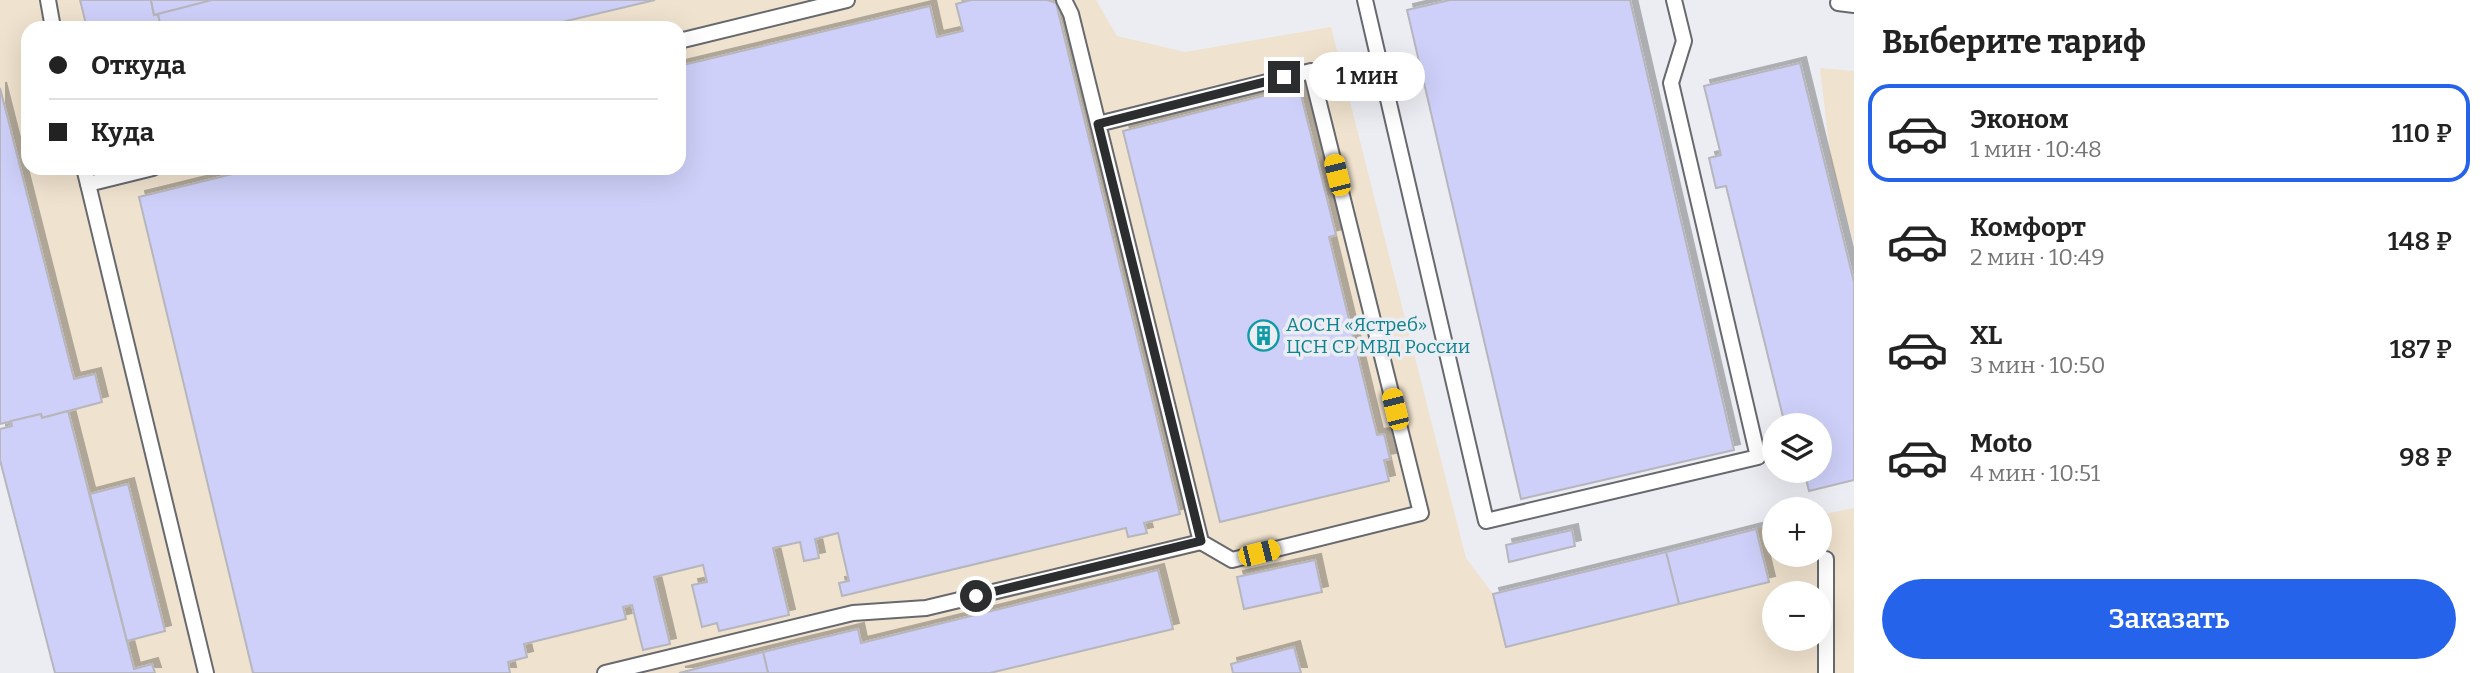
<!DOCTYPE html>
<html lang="ru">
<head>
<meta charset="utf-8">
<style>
  :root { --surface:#fff; --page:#f2f2f2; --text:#222; --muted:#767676; --line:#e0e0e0; --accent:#2563eb }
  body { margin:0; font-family:Bitter,serif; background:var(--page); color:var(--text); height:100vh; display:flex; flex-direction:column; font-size:26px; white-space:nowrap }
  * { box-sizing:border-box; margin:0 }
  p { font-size:23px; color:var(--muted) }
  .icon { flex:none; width:38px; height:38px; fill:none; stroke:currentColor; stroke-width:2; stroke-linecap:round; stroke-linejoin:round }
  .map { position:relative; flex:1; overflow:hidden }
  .drawer { display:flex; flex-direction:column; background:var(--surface); width:630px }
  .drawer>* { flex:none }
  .banner { position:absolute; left:21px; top:21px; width:665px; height:154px; border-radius:21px; box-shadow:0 7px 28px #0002; display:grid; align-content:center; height:154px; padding:0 28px; background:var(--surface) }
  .buttons { position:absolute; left:1762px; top:413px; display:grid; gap:14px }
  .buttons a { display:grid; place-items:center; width:70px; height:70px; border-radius:50%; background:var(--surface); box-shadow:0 7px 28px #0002; font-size:35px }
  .end { position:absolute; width:32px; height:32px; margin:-16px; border:9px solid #2c2d2f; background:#fff; box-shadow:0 0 0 4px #fff }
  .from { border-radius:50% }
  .bubble { position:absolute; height:49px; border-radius:24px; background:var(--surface); box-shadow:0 7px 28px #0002; font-size:23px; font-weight:600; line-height:49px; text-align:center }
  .car { position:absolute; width:21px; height:42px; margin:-21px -10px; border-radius:9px; box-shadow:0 0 5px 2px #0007; background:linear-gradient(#f5c518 24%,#345 0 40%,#f5c518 0 76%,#345 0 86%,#f5c518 0) }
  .banner b { display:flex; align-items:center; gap:24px; height:66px; font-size:26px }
  .banner b+b { border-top:2px solid var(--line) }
  .banner i { width:18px; height:18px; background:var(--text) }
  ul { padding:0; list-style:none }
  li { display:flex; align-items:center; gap:21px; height:98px; margin:0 14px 10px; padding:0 14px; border:4px solid transparent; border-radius:21px }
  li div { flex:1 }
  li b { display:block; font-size:26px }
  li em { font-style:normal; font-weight:600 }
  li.active { border-color:var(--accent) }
  li>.icon { width:63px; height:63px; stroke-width:1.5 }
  h2 { padding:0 28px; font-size:32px; line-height:84px }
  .primary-button { display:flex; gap:14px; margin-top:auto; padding:14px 28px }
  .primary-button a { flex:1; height:80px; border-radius:42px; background:var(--accent); color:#fff; font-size:28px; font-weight:600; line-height:80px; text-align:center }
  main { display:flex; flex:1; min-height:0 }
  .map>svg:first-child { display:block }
  .industrial { fill:#efe2ce; fill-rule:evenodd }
  .building { fill:#ced0f9; stroke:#b6b6bc; stroke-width:2; filter:url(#shadow) }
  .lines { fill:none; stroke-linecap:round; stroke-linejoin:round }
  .service-casing { stroke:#68696e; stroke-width:18 }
  .service { stroke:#fff; stroke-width:14 }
  .route { stroke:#2c2d2f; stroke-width:9 }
  .labels { text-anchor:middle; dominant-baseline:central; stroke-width:7; stroke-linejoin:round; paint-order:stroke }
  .culture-label { font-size:19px; fill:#0d838f; stroke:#ecedf3; text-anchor:start }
</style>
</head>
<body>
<main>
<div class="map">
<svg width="1854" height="673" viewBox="0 0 1854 673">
  <defs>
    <filter id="shadow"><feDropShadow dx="6" dy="-6" stdDeviation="0" flood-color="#0004"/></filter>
  </defs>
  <rect width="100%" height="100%" fill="#ecedf3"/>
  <!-- industrial -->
  <g class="industrial">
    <path d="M 0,0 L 1096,0 L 1117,36 L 1185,52 L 1331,27 L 1466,558 L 1493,594 L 1774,525 L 1774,555 L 1820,555 L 1820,515 L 1854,508 L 1854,673 L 55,673 L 0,460 L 0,429 L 12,425 L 10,422 L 0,424 ZM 28,28 L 679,28 L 679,168 L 28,168 ZM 1774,593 L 1820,593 L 1820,639 L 1774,639 Z"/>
    <path d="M 1820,68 L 1854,71 L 1854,244 L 1831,162 Z"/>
  </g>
  <!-- building -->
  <g class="building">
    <path d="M 80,0 L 151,0 L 154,15 L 158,14 L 161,28 L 87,28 Z"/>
    <path d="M 151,0 L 212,0 L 212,1 L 154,15 Z"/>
    <path d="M 655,0 L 537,28 L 161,28 L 158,14 L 212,0 Z"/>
    <path d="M 971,0 L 1047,0 L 1056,3 L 1180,514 L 1144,523 L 1147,533 L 1128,537 L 1126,528 L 842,596 L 839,583 L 849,581 L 838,533 L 815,539 L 819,558 L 804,561 L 800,542 L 773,548 L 789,615 L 719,631 L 717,623 L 702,627 L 692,585 L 707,582 L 703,565 L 654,577 L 670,644 L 643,650 L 632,605 L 623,607 L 626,619 L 524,644 L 527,657 L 508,662 L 510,673 L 253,673 L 139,197 L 257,168 L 679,168 L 679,66 L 930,6 L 937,37 L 963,31 L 956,4 Z"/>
    <path d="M 1450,0 L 1630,0 L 1734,450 L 1521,499 L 1407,10 Z"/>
    <path d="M 1800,63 L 1854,282 L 1854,480 L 1809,491 L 1804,471 L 1820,471 L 1820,425 L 1785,425 L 1726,186 L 1716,188 L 1709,158 L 1721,155 L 1704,86 Z"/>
    <path d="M 1299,87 L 1336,235 L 1329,237 L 1377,435 L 1384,434 L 1390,459 L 1384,460 L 1389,481 L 1220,522 L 1123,131 Z"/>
    <path d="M 0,88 L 74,379 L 95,374 L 102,402 L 42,418 L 41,414 L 0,424 Z"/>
    <path d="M 68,411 L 134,669 L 152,664 L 155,673 L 55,673 L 0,460 L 0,429 L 12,426 L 11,421 L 41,414 L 42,418 Z"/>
    <path d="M 128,484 L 165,631 L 127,641 L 90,494 Z"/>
    <path d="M 1756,529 L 1769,582 L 1679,604 L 1666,552 Z"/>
    <path d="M 1572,530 L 1575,546 L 1509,562 L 1506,545 Z"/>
    <path d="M 1666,552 L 1679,604 L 1506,647 L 1493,594 Z"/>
    <path d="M 1315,560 L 1322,592 L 1244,609 L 1237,577 Z"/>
    <path d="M 1158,570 L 1173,629 L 990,673 L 768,673 L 763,652 L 858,629 L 861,643 Z"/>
    <path d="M 1294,647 L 1301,673 L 1233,673 L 1231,664 Z"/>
    <path d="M 763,652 L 768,673 L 679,673 Z"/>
  </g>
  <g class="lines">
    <defs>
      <g id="service">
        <path d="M 48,0 L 53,28"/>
        <path d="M 1064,0 L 1071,14 L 1201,542 L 1232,560 L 1421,513 L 1311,71 L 1098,124"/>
        <path d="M 1365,0 L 1486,521 L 1758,457 L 1671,83 L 1684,41 L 1674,0"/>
        <path d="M 1838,3 L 1854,5"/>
        <path d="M 679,41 L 847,0"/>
        <path d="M 84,168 L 88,184"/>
        <path d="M 153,168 L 88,184 L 206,673"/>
        <path d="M 1826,559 L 1826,673"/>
        <path d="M 605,673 L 853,613 L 926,608 L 1201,542"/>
      </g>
    </defs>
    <!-- service casing -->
    <use href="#service" class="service-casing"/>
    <!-- service -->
    <use href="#service" class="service"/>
  </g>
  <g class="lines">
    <!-- route -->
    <path class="route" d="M 976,596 L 1201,541 L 1098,124 L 1284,77"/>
  </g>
  <!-- icons -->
  <defs>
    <symbol id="building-ring" viewBox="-11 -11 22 22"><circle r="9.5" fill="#ecedf3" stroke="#0f9aa8" stroke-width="1.5"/><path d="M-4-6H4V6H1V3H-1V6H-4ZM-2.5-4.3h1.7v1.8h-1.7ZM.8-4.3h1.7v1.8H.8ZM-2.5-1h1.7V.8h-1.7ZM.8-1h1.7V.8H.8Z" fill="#0f9aa8"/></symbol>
  </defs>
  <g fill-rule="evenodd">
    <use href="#building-ring" x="1246" y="318" width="35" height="35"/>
  </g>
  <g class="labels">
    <!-- culture labels -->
    <g class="culture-label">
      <text x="1286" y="324">АОСН «Ястреб»<tspan x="1286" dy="22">ЦСН СР МВД России</tspan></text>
    </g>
  </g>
</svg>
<div class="buttons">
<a><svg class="icon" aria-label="layers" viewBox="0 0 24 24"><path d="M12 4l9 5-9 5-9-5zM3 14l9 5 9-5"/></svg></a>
<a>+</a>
<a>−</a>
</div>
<i class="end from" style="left:976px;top:596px"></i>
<i class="end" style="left:1284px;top:77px"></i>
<div class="bubble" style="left:1309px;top:52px;width:116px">1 мин</div>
<i class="car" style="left:1337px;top:175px;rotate:346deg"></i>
<i class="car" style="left:1395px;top:409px;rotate:346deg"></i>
<i class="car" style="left:1259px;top:553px;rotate:76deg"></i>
<div class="banner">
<b><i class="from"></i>Откуда</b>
<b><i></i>Куда</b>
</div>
</div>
<section class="drawer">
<h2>Выберите тариф</h2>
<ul>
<li class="active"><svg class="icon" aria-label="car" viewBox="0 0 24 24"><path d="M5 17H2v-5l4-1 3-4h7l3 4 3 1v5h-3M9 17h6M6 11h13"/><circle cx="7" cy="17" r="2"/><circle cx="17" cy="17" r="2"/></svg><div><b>Эконом</b><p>1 мин · 10:48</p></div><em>110 ₽</em></li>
<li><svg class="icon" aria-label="car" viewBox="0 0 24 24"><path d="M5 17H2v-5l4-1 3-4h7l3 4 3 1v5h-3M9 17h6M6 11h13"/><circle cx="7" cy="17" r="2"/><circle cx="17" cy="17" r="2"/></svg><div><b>Комфорт</b><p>2 мин · 10:49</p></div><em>148 ₽</em></li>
<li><svg class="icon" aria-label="car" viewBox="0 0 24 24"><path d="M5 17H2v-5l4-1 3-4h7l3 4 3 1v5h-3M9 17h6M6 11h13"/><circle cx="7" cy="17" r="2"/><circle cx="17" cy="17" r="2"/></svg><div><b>XL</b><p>3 мин · 10:50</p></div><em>187 ₽</em></li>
<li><svg class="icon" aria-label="car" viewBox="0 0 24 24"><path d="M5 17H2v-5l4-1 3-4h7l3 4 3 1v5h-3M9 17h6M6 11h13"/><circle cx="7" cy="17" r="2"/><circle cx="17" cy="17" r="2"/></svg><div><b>Moto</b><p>4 мин · 10:51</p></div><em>98 ₽</em></li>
</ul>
<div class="primary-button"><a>Заказать</a></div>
</section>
</main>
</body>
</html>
